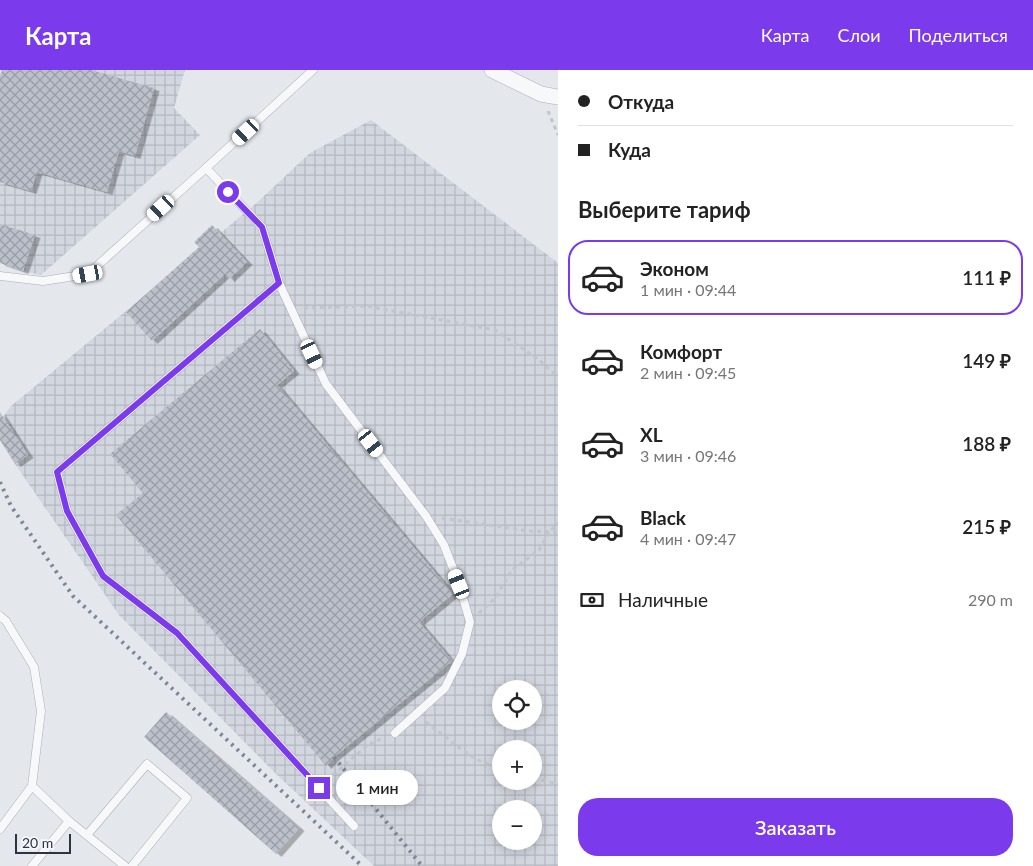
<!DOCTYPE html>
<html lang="ru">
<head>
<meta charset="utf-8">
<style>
  :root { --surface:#fff; --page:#f2f2f2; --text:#222; --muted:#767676; --line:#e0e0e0; --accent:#7c3aed }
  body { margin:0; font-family:Lato,sans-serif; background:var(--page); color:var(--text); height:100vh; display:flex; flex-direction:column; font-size:19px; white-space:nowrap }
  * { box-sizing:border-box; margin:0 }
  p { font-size:16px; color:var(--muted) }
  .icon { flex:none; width:28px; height:28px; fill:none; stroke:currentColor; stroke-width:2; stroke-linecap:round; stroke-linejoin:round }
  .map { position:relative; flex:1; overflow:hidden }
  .details { display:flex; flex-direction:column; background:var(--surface); width:475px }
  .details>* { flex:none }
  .hud { display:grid; align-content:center; height:110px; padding:0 20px; background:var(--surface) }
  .tools { position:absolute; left:492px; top:610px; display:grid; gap:10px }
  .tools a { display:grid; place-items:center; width:50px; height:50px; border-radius:50%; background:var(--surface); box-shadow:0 2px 12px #0003; font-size:25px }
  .scale { position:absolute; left:15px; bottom:12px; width:56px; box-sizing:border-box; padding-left:5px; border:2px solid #2b3445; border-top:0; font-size:14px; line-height:18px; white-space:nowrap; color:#2b3445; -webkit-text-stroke:4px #f4f6f9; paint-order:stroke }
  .end { position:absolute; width:22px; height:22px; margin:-11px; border:6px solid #7c3aed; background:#fff; box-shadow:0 0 0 2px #fff }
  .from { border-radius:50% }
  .bubble { position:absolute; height:35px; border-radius:18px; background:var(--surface); box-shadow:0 2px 12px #0003; font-size:16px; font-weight:600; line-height:35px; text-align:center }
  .car { position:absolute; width:15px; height:30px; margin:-15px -8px; border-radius:6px; box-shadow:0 0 4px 1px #0007; background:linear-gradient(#fff 24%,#345 0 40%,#fff 0 76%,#345 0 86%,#fff 0) }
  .hud b { display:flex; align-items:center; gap:18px; height:48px; font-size:19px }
  .hud b+b { border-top:1px solid var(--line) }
  .hud i { width:12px; height:12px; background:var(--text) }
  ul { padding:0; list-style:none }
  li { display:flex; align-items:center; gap:15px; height:75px; margin:0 10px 8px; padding:0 10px; border:2px solid transparent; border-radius:20px }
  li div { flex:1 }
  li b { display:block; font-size:19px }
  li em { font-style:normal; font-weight:600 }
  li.on { border-color:var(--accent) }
  li>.icon { width:45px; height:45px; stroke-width:1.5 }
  h2 { padding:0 20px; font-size:22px; line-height:60px }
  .pay { display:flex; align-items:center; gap:12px; height:55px; padding:0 20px; font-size:19px }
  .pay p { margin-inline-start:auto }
  .primary-button { display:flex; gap:10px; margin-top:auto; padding:10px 20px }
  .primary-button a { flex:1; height:58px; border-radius:20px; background:var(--accent); color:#fff; font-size:20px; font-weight:600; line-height:58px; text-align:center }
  header { display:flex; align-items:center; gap:30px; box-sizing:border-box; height:70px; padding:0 25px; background:var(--accent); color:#fff }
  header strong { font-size:24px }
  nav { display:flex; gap:28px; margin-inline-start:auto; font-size:18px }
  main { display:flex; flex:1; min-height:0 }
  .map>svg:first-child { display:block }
  .industrial { fill:url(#industrial-grid); fill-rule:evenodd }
  .building { fill:url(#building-cross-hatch); filter:url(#shadow) }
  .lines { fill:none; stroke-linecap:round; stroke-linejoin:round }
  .service-casing { stroke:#a9aeb7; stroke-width:9 }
  .minor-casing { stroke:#a9aeb7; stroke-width:16 }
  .path { stroke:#c2c5cb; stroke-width:3; stroke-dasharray:4 4; stroke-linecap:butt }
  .service { stroke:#f7f8fa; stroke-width:8 }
  .minor { stroke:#f7f8fa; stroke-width:15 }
  .rail { stroke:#7d8696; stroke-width:4; stroke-dasharray:2.5 5; stroke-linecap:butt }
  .route { stroke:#7c3aed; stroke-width:6 }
</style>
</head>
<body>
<header>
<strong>Карта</strong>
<nav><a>Карта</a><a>Слои</a><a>Поделиться</a></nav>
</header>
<main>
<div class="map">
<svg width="558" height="796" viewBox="0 0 558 796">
  <defs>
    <pattern id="industrial-grid" width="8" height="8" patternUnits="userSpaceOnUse" patternTransform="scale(1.25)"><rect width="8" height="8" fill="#d2d6de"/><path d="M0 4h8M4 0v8" fill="none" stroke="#b4b8c0"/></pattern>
    <pattern id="building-cross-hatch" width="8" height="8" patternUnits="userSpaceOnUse" patternTransform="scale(1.25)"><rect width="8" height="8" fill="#bbc0ca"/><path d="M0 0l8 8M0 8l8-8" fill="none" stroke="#989da6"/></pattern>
    <filter id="shadow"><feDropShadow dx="5.5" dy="3" stdDeviation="0" flood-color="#0004"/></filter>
  </defs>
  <rect width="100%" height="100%" fill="#e4e7ec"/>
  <!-- industrial -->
  <g class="industrial">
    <path d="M 2,0 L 185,0 L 174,38 L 200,65 L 41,205 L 23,201 L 0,193 L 0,6 Z"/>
    <path d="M 371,50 L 558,193 L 558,796 L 374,796 L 274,702 L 119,545 L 15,394 L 0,351 L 11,336 L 252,137 L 310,83 ZM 501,619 L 534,619 L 534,651 L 501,651 ZM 501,679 L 534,679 L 534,711 L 501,711 ZM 501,739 L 534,739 L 534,771 L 501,771 Z"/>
  </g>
  <!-- building -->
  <g class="building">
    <path d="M 2,0 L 91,0 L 154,18 L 135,86 L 119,81 L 107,122 L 37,102 L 31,121 L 0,112 L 0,6 Z"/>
    <path d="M 0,154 L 35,165 L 23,201 L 0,193 Z"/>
    <path d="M 212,155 L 247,192 L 229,209 L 225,204 L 152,271 L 126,242 L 199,177 L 194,172 Z"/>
    <path d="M 260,259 L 294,301 L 277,315 L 453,524 L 419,552 L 452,591 L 334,687 L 326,696 L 116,445 L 143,423 L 110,384 Z"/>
    <path d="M 0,342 L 28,385 L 15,394 L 0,370 Z"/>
    <path d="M 166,642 L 299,758 L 276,784 L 144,667 Z"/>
  </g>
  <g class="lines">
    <defs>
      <g id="service">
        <path d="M 206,98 L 262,157 L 279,213 L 326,314 L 426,446 L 444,475 L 459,514 L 470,552 L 462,584 L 445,618 L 395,663"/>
        <path d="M 0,206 L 43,211 L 88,204 L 206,98 L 313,0"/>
        <path d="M 279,213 L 57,402 L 67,441 L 103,506 L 177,563 L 354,756"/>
        <path d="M 0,546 L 6,551 L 34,597 L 41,641 L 32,716 L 69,751 L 125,796"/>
        <path d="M 0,759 L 32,716"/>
        <path d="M 87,765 L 147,694 L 187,728 L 132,796"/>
        <path d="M 32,796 L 69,751"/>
      </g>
      <path id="minor" d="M 492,0 L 541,24 L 558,27"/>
    </defs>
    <!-- service casing -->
    <use href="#service" class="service-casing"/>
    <!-- minor casing -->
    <use href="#minor" class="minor-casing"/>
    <!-- path -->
    <g class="path">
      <path d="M 548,41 L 558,65"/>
      <path d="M 304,238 L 366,236 L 495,260 L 538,289 L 558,307"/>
      <path d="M 442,448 L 529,461 L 558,462"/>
      <path d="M 479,543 L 496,527 L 512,500 L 539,480 L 550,461 L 558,453"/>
      <path d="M 426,652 C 449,669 473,692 501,699"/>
      <path d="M 534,708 L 558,714"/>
      <path d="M 327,710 L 368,675 L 383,668"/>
    </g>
    <!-- service -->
    <use href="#service" class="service"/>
    <!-- minor -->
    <use href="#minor" class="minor"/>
    <!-- rail -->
    <g class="rail">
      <path d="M 0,412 L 11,436 L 73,526 L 362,796"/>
      <path d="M 334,687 L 422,796"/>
    </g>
  </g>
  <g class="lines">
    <!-- route -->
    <path class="route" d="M 228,122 L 262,157 L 279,213 L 57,402 L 67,441 L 103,506 L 177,563 L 319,718"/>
  </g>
</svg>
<div class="tools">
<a><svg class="icon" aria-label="locate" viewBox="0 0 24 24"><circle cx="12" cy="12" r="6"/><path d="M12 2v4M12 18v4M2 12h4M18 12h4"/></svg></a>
<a>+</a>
<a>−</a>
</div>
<div class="scale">20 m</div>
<i class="end from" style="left:228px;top:122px"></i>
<i class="end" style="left:319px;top:718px"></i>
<div class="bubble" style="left:336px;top:700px;width:82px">1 мин</div>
<i class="car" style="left:246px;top:62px;rotate:227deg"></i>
<i class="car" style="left:161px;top:138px;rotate:228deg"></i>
<i class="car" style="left:88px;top:204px;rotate:260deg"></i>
<i class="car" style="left:312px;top:284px;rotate:155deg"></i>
<i class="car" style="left:371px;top:373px;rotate:143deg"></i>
<i class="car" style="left:459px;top:514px;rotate:338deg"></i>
</div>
<section class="details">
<div class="hud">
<b><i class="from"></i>Откуда</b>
<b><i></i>Куда</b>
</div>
<h2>Выберите тариф</h2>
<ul>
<li class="on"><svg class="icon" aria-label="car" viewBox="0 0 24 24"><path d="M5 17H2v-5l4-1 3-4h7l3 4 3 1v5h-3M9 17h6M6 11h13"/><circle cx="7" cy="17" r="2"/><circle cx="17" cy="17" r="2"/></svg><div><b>Эконом</b><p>1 мин · 09:44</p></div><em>111 ₽</em></li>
<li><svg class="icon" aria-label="car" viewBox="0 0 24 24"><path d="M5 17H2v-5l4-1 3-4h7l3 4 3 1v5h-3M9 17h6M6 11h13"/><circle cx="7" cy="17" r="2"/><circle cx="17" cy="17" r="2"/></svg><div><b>Комфорт</b><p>2 мин · 09:45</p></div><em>149 ₽</em></li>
<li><svg class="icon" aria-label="car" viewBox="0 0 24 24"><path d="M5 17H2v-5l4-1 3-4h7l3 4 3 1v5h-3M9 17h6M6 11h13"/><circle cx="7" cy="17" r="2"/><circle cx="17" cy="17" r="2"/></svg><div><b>XL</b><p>3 мин · 09:46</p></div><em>188 ₽</em></li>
<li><svg class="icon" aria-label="car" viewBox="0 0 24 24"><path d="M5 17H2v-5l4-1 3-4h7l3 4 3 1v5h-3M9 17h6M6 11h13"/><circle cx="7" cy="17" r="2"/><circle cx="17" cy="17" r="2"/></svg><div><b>Black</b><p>4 мин · 09:47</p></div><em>215 ₽</em></li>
</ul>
<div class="pay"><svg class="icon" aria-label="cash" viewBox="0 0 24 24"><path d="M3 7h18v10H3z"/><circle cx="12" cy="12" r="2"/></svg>Наличные<p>290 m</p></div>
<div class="primary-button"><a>Заказать</a></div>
</section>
</main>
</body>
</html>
